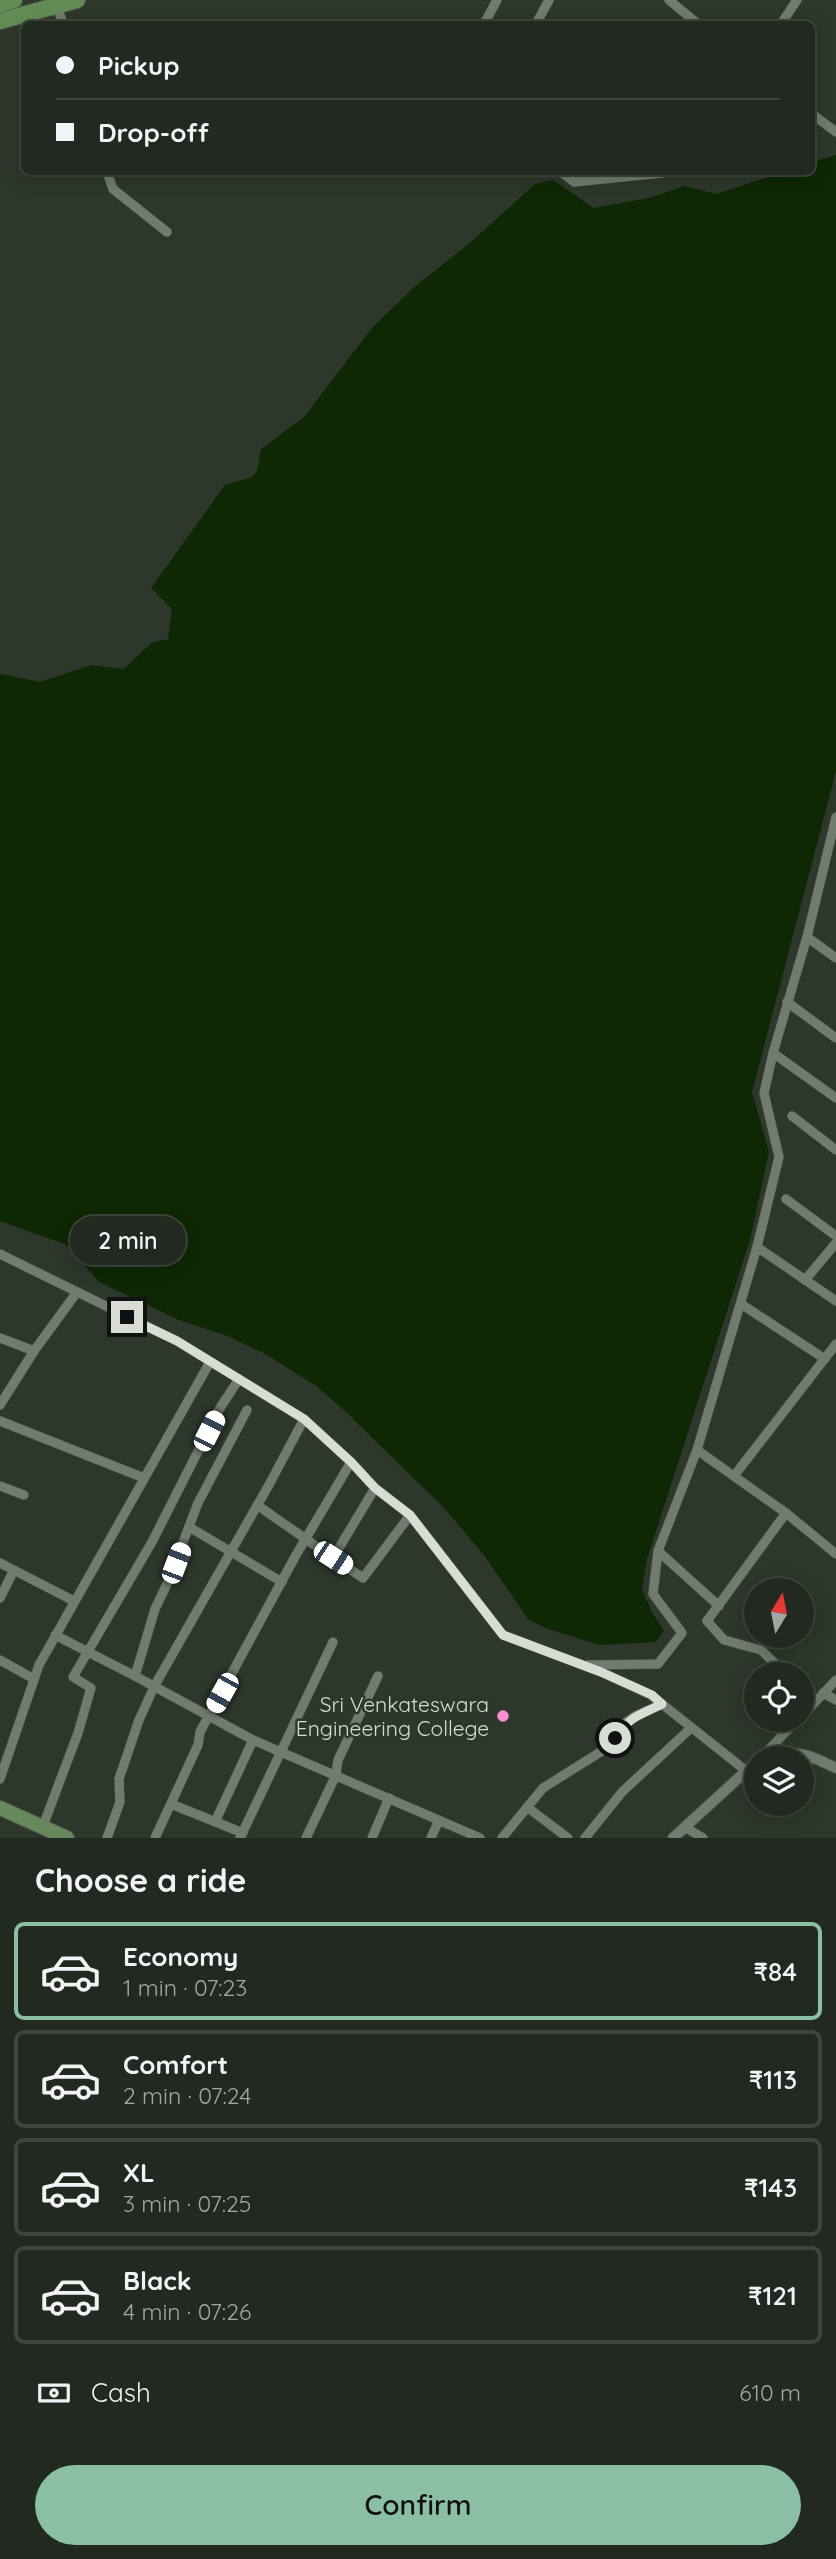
<!DOCTYPE html>
<html lang="en">
<head>
<meta charset="utf-8">
<style>
  :root { --surface:#222920; --page:#2e352d; --text:#f1f3f6; --muted:#a2a6a5; --line:#3f453e; --accent:#8abfa5 }
  body { margin:0; font-family:Quicksand,sans-serif; background:var(--page); color:var(--text); height:100vh; display:flex; flex-direction:column; font-size:26px; white-space:nowrap }
  * { box-sizing:border-box; margin:0 }
  p { font-size:23px; color:var(--muted) }
  .icon { flex:none; width:38px; height:38px; fill:none; stroke:currentColor; stroke-width:2; stroke-linecap:round; stroke-linejoin:round }
  .map { position:relative; height:1838px; overflow:hidden }
  .sheet { display:flex; flex-direction:column; background:var(--surface); flex:1 }
  .sheet>* { flex:none }
  .banner { position:absolute; left:21px; top:21px; width:794px; height:154px; border-radius:10px; box-shadow:0 4px 18px #0003,0 0 0 2px var(--line); display:grid; align-content:center; height:154px; padding:0 35px; background:var(--surface) }
  .needle { width:46px; rotate:10deg }
  .controls { position:absolute; left:744px; top:1578px; display:grid; gap:14px }
  .controls a { display:grid; place-items:center; width:70px; height:70px; border-radius:50%; background:var(--surface); box-shadow:0 4px 18px #0003,0 0 0 2px var(--line); font-size:35px }
  .end { position:absolute; width:32px; height:32px; margin:-16px; border:9px solid #d7ddd5; background:#111; box-shadow:0 0 0 4px #111 }
  .from { border-radius:50% }
  .bubble { position:absolute; height:49px; border-radius:24px; background:var(--surface); box-shadow:0 4px 18px #0003,0 0 0 2px var(--line); font-size:23px; font-weight:600; line-height:49px; text-align:center }
  .car { position:absolute; width:21px; height:42px; margin:-21px -10px; border-radius:9px; box-shadow:0 0 5px 2px #0007; background:linear-gradient(#fff 24%,#345 0 40%,#fff 0 76%,#345 0 86%,#fff 0) }
  .banner b { display:flex; align-items:center; gap:24px; height:66px; font-size:26px }
  .banner b+b { border-top:2px solid var(--line) }
  .banner i { width:18px; height:18px; background:var(--text) }
  ul { padding:0; list-style:none }
  li { display:flex; align-items:center; gap:21px; height:98px; margin:0 14px 10px; padding:0 21px; border:4px solid var(--line); border-radius:10px }
  li div { flex:1 }
  li b { display:block; font-size:26px }
  li em { font-style:normal; font-weight:600 }
  li.selected { border-color:var(--accent) }
  li>.icon { width:63px; height:63px; stroke-width:1.5 }
  h2 { padding:0 35px; font-size:32px; line-height:84px }
  .pay { display:flex; align-items:center; gap:18px; height:77px; padding:0 35px; font-size:26px }
  .pay p { margin-inline-start:auto }
  .button { display:flex; gap:14px; margin-top:auto; padding:14px 35px }
  .button a { flex:1; height:80px; border-radius:42px; background:var(--accent); color:#111; font-size:28px; font-weight:600; line-height:80px; text-align:center }
  .map>svg:first-child { display:block }
  .water { fill:#0d2803 }
  .lines { fill:none; stroke-linecap:round; stroke-linejoin:round }
  .minor-casing { stroke:#4c544a; stroke-width:10 }
  .tertiary-casing { stroke:#4c544a; stroke-width:12 }
  .primary-casing { stroke:#4c544a; stroke-width:16 }
  .trunk-casing { stroke:#4c544a; stroke-width:18 }
  .minor { stroke:#717b6e; stroke-width:9 }
  .tertiary { stroke:#717b6e; stroke-width:10 }
  .primary { stroke:#66885b; stroke-width:14 }
  .trunk { stroke:#628c55; stroke-width:16 }
  .route { stroke:#d7ddd5; stroke-width:9 }
  .poi-dot { fill:#f890cc; stroke:#2e372b; stroke-width:2.5 }
  .labels { text-anchor:middle; dominant-baseline:central; stroke-width:5; stroke-linejoin:round; paint-order:stroke }
  .poi-label { font-size:21px; fill:#d7ddd5; stroke:#2e372b; text-anchor:end }
</style>
</head>
<body>
<div class="map">
<svg width="836" height="1838" viewBox="0 0 836 1838">
  <rect width="100%" height="100%" fill="#2e372b"/>
  <!-- water -->
  <path class="water" d="M 836,155 L 836,771 L 752,1092 L 769,1152 L 750,1240 L 647,1559 L 642,1590 L 652,1612 L 664,1631 L 656,1642 L 600,1645 L 545,1628 L 528,1619 L 484,1555 L 445,1509 L 345,1411 L 316,1386 L 266,1354 L 225,1335 L 179,1320 L 99,1282 L 67,1245 L 0,1221 L 0,674 L 40,682 L 91,665 L 124,669 L 151,643 L 168,639 L 172,609 L 151,588 L 225,485 L 252,477 L 257,471 L 261,449 L 304,417 L 372,328 L 413,288 L 470,243 L 535,184 L 553,180 L 594,208 L 649,198 L 685,186 L 716,194 L 784,172 L 812,172 L 812,162 Z"/>
  <g class="lines">
    <defs>
      <g id="minor">
        <path d="M 669,0 L 698,24"/>
        <path d="M 57,6 L 63,24"/>
        <path d="M 484,24 L 497,0"/>
        <path d="M 536,24 L 549,0"/>
        <path d="M 781,24 L 797,0"/>
        <path d="M 812,114 L 836,132"/>
        <path d="M 107,172 L 113,189 L 167,232"/>
        <path d="M 561,172 L 574,182 L 662,173"/>
        <path d="M 662,172 L 676,172"/>
        <path d="M 807,937 L 836,817"/>
        <path d="M 787,1002 L 836,1038"/>
        <path d="M 773,1053 L 836,1098"/>
        <path d="M 792,1116 L 836,1150"/>
        <path d="M 786,1199 L 836,1236"/>
        <path d="M 757,1247 L 779,1157 L 764,1093 L 773,1053 L 807,937 L 836,958"/>
        <path d="M 0,1254 L 177,1341 L 304,1419 L 351,1462 L 375,1488 L 410,1515 L 503,1635 L 601,1672 L 651,1695 L 662,1704"/>
        <path d="M 805,1280 L 836,1243"/>
        <path d="M 741,1304 L 825,1359"/>
        <path d="M 0,1338 L 34,1351"/>
        <path d="M 0,1405 L 34,1351 L 77,1292"/>
        <path d="M 247,1410 L 198,1503 L 167,1584 L 155,1609 L 135,1676 L 253,1740 L 480,1838"/>
        <path d="M 0,1421 L 144,1478"/>
        <path d="M 697,1450 L 757,1247 L 836,1301"/>
        <path d="M 734,1476 L 836,1344"/>
        <path d="M 0,1486 L 24,1495"/>
        <path d="M 257,1505 L 333,1558 L 375,1488"/>
        <path d="M 189,1527 L 282,1582"/>
        <path d="M 658,1551 L 719,1606"/>
        <path d="M 333,1558 L 363,1578 L 410,1515"/>
        <path d="M 0,1563 L 74,1601"/>
        <path d="M 0,1598 L 14,1570"/>
        <path d="M 55,1635 L 135,1676"/>
        <path d="M 0,1660 L 34,1679"/>
        <path d="M 588,1665 L 658,1664 L 682,1633 L 653,1594 L 658,1551 L 697,1450 L 786,1513"/>
        <path d="M 787,1675 L 761,1650 L 724,1640 L 707,1621 L 786,1513 L 836,1554"/>
        <path d="M 802,1688 L 815,1701"/>
        <path d="M 823,1693 L 836,1700"/>
        <path d="M 802,1716 L 836,1680"/>
        <path d="M 760,1759 L 797,1720"/>
        <path d="M 0,1779 L 39,1665 L 210,1362"/>
        <path d="M 171,1804 L 243,1833"/>
        <path d="M 527,1807 L 568,1838"/>
        <path d="M 215,1822 L 253,1740"/>
        <path d="M 43,1826 L 78,1733 L 91,1688 L 73,1677 L 152,1542 L 220,1408 L 239,1379"/>
        <path d="M 685,1827 L 703,1838"/>
        <path d="M 107,1838 L 120,1802 L 119,1779 L 139,1720 L 155,1685 L 270,1483 L 304,1419"/>
        <path d="M 155,1838 L 198,1745 L 200,1732 L 296,1555 L 351,1462"/>
        <path d="M 240,1838 L 333,1642"/>
        <path d="M 306,1838 L 336,1775 L 338,1760 L 378,1676"/>
        <path d="M 372,1838 L 389,1798"/>
        <path d="M 431,1838 L 439,1820"/>
        <path d="M 502,1838 L 543,1788 L 602,1751 L 615,1738 L 625,1723 L 635,1716 L 662,1704 L 745,1770"/>
        <path d="M 585,1838 L 622,1792 L 691,1728"/>
      </g>
      <g id="tertiary">
        <path d="M 763,1759 C 797,1749 805,1753 836,1768"/>
        <path d="M 673,1838 L 756,1762"/>
      </g>
      <path id="primary" d="M 0,1808 L 67,1838"/>
      <g id="trunk">
        <path d="M 0,4 L 14,0"/>
        <path d="M 0,21 L 77,0"/>
      </g>
    </defs>
    <!-- minor casing -->
    <use href="#minor" class="minor-casing"/>
    <!-- tertiary casing -->
    <use href="#tertiary" class="tertiary-casing"/>
    <!-- primary casing -->
    <use href="#primary" class="primary-casing"/>
    <!-- trunk casing -->
    <use href="#trunk" class="trunk-casing"/>
    <!-- minor -->
    <use href="#minor" class="minor"/>
    <!-- tertiary -->
    <use href="#tertiary" class="tertiary"/>
    <!-- primary -->
    <use href="#primary" class="primary"/>
    <!-- trunk -->
    <use href="#trunk" class="trunk"/>
  </g>
  <g class="lines">
    <!-- route -->
    <path class="route" d="M 127,1317 L 177,1341 L 304,1419 L 351,1462 L 375,1488 L 410,1515 L 503,1635 L 601,1672 L 652,1695 L 662,1704 C 639,1716 631,1715 615,1738"/>
  </g>
  <!-- markers -->
  <circle class="poi-dot" cx="503" cy="1716" r="7"/>
  <g class="labels">
    <!-- poi labels -->
    <g class="poi-label">
      <text x="489" y="1704">Sri Venkateswara<tspan x="489" dy="24">Engineering College</tspan></text>
    </g>
  </g>
</svg>
<div class="controls">
<a><svg class="needle" viewBox="-14 -14 28 28"><path d="M0-13l5 13h-10z" fill="#e53935"/><path d="M0 13l5-13h-10z" fill="#a2a6a5"/></svg></a>
<a><svg class="icon" aria-label="locate" viewBox="0 0 24 24"><circle cx="12" cy="12" r="6"/><path d="M12 2v4M12 18v4M2 12h4M18 12h4"/></svg></a>
<a><svg class="icon" aria-label="layers" viewBox="0 0 24 24"><path d="M12 4l9 5-9 5-9-5zM3 14l9 5 9-5"/></svg></a>
</div>
<i class="end from" style="left:615px;top:1738px"></i>
<i class="end" style="left:127px;top:1317px"></i>
<div class="bubble" style="left:70px;top:1216px;width:116px">2 min</div>
<i class="car" style="left:209px;top:1431px;rotate:27deg"></i>
<i class="car" style="left:333px;top:1558px;rotate:123deg"></i>
<i class="car" style="left:176px;top:1563px;rotate:21deg"></i>
<i class="car" style="left:222px;top:1693px;rotate:209deg"></i>
<div class="banner">
<b><i class="from"></i>Pickup</b>
<b><i></i>Drop-off</b>
</div>
</div>
<section class="sheet">
<h2>Choose a ride</h2>
<ul>
<li class="selected"><svg class="icon" aria-label="car" viewBox="0 0 24 24"><path d="M5 17H2v-5l4-1 3-4h7l3 4 3 1v5h-3M9 17h6M6 11h13"/><circle cx="7" cy="17" r="2"/><circle cx="17" cy="17" r="2"/></svg><div><b>Economy</b><p>1 min · 07:23</p></div><em>₹84</em></li>
<li><svg class="icon" aria-label="car" viewBox="0 0 24 24"><path d="M5 17H2v-5l4-1 3-4h7l3 4 3 1v5h-3M9 17h6M6 11h13"/><circle cx="7" cy="17" r="2"/><circle cx="17" cy="17" r="2"/></svg><div><b>Comfort</b><p>2 min · 07:24</p></div><em>₹113</em></li>
<li><svg class="icon" aria-label="car" viewBox="0 0 24 24"><path d="M5 17H2v-5l4-1 3-4h7l3 4 3 1v5h-3M9 17h6M6 11h13"/><circle cx="7" cy="17" r="2"/><circle cx="17" cy="17" r="2"/></svg><div><b>XL</b><p>3 min · 07:25</p></div><em>₹143</em></li>
<li><svg class="icon" aria-label="car" viewBox="0 0 24 24"><path d="M5 17H2v-5l4-1 3-4h7l3 4 3 1v5h-3M9 17h6M6 11h13"/><circle cx="7" cy="17" r="2"/><circle cx="17" cy="17" r="2"/></svg><div><b>Black</b><p>4 min · 07:26</p></div><em>₹121</em></li>
</ul>
<div class="pay"><svg class="icon" aria-label="cash" viewBox="0 0 24 24"><path d="M3 7h18v10H3z"/><circle cx="12" cy="12" r="2"/></svg>Cash<p>610 m</p></div>
<div class="button"><a>Confirm</a></div>
</section>
</body>
</html>
